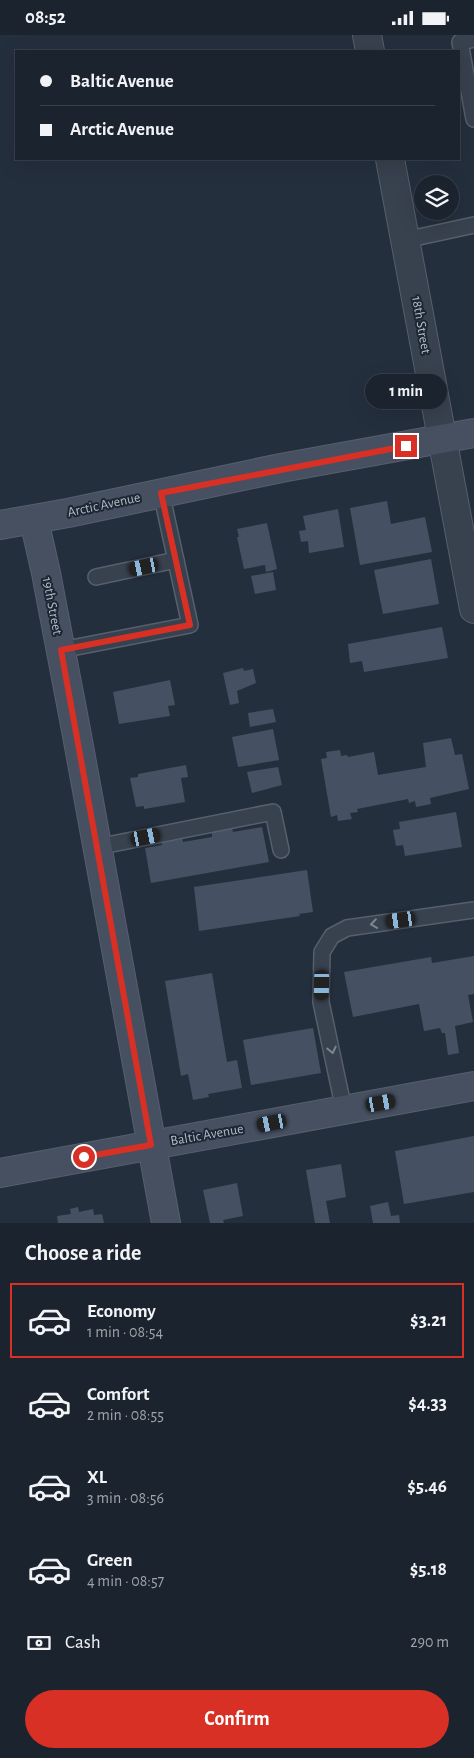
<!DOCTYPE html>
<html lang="en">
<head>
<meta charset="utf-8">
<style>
  :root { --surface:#1b232e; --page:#242b36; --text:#f1f3f6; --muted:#a0a4aa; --line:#39404a; --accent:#d93025 }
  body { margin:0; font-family:"Alegreya Sans",sans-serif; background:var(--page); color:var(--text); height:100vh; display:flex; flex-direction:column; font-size:19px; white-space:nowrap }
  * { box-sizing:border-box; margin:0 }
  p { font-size:16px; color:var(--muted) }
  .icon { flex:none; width:28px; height:28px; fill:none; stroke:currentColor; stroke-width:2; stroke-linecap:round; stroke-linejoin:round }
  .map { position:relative; height:1188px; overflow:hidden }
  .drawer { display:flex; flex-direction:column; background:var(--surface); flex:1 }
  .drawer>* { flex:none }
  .top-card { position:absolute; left:15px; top:15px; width:445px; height:110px; border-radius:0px; box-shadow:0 5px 20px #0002,0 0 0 1px var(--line); display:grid; align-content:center; height:110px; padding:0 25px; background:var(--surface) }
  .tools { position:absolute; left:414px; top:140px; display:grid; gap:10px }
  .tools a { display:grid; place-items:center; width:45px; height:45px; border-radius:50%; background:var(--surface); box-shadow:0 5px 20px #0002,0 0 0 1px var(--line); font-size:25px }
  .end { position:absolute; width:22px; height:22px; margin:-11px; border:6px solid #d93025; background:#fff; box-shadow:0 0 0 2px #fff }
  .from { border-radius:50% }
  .bubble { position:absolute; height:35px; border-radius:18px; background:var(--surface); box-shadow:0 5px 20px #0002,0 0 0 1px var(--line); font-size:16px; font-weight:600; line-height:35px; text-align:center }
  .car { position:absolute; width:15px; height:30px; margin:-15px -8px; border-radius:6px; box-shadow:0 0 4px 1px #0007; background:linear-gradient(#222 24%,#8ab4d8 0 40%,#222 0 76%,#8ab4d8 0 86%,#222 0) }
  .top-card b { display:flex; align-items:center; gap:18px; height:48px; font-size:19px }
  .top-card b+b { border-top:1px solid var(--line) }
  .top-card i { width:12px; height:12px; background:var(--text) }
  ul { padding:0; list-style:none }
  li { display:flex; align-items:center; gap:15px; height:75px; margin:0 10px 8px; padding:0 15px; border:2px solid transparent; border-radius:0px }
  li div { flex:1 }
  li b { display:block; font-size:19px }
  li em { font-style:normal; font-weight:600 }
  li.current { border-color:var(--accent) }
  li>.icon { width:45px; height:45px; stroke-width:1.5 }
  h2 { padding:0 25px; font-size:22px; line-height:60px }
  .pay { display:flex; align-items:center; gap:12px; height:55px; padding:0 25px; font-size:19px }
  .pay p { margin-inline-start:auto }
  .button { display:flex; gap:10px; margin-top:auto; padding:10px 25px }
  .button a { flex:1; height:58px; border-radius:30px; background:var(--accent); color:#fff; font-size:20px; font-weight:600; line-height:58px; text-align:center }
  .status { display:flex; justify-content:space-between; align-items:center; height:35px; padding:0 25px; background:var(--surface); direction:ltr }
  .status svg { height:14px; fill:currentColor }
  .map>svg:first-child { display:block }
  .building { fill:#455162 }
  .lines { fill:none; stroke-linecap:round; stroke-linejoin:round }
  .lane-casing { stroke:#565f6c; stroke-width:18 }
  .street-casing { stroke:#565f6c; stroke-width:30 }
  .secondary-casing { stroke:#565f6c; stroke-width:30 }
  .lane { stroke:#38414e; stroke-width:15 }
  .street { stroke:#38414e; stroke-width:28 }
  .secondary { stroke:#465061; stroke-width:28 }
  .oneway { stroke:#7c8592 }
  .route { stroke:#d93025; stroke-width:6 }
  .labels { text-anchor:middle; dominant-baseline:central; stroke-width:4; stroke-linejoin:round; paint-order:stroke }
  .street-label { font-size:14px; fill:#b4bcc9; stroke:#1d2633 }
</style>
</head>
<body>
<div class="status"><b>08:52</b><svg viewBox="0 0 49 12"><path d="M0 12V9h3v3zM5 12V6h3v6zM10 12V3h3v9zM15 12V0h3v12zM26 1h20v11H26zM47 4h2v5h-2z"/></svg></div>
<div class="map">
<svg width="474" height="1188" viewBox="0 0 474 1188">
  <rect width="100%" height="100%" fill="#242f3e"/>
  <!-- building -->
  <g class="building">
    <path d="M 387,466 L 391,489 L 425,482 L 432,517 L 360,530 L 350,473 Z"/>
    <path d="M 338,474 L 344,512 L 309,518 L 308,506 L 301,507 L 299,496 L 306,495 L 303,481 Z"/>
    <path d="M 267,488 L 277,534 L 266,537 L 265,530 L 244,534 L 237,502 L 239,502 L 237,494 Z"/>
    <path d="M 431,524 L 439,569 L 383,579 L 374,535 Z"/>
    <path d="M 273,537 L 276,555 L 255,559 L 251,541 Z"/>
    <path d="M 442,592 L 448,623 L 364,637 L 362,626 L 350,628 L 348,609 Z"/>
    <path d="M 243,633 L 244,636 L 253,634 L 256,648 L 237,656 L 239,668 L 230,670 L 223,638 Z"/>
    <path d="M 170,645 L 175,670 L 168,671 L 170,681 L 119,689 L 113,657 Z"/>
    <path d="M 273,674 L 276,687 L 250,692 L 248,678 Z"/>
    <path d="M 273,694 L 279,725 L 238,732 L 232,702 Z"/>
    <path d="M 451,703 L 455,720 L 462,719 L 469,754 L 430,763 L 431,769 L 416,772 L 415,766 L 409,768 L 408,764 L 357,774 L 358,777 L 350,778 L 352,784 L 338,786 L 337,780 L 331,782 L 321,724 L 327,723 L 326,717 L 340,715 L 341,721 L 347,720 L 348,722 L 374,717 L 378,740 L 426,732 L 423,708 Z"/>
    <path d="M 186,730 L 188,742 L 181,743 L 185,767 L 144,774 L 144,771 L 136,772 L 130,743 L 138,742 L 138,739 Z"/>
    <path d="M 278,732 L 282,750 L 252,758 L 247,737 Z"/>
    <path d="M 456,777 L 462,812 L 405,821 L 403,810 L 396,811 L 393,795 L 400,794 L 399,787 Z"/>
    <path d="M 262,792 L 269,827 L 151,848 L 145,813 L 162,810 L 162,806 L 182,802 L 183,807 L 212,802 L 212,797 L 232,793 L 233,797 Z"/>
    <path d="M 307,835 L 313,877 L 299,879 L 300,881 L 199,896 L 194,852 Z"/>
    <path d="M 474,921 L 474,959 L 468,960 L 473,987 L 455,991 L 459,1018 L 448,1020 L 445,998 L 442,998 L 440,993 L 424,996 L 419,969 L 353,982 L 344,937 L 431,922 L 432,928 Z"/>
    <path d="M 212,938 L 227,1027 L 237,1025 L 242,1053 L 208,1059 L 209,1062 L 193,1065 L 188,1039 L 181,1041 L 165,946 Z"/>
    <path d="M 313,993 L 321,1038 L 251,1050 L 243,1005 Z"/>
    <path d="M 474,1101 L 474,1157 L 404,1169 L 395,1116 Z"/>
    <path d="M 341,1129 L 346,1162 L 326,1166 L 330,1188 L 315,1188 L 306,1135 Z"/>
    <path d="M 237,1148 L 243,1181 L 223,1185 L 224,1188 L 210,1188 L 203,1155 Z"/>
    <path d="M 388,1167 L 391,1181 L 399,1180 L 400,1188 L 373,1188 L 370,1171 Z"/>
    <path d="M 78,1172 L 79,1177 L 93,1174 L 94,1180 L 102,1179 L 104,1188 L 58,1188 L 57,1181 L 71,1179 L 70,1174 Z"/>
  </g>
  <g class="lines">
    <defs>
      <g id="lane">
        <path d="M 474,4 L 460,7 L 474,84"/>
        <path d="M 405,205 L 474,190"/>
        <path d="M 96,542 L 176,525"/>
        <path d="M 61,615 L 190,590 L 161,457"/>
        <path d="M 97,812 L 273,777 L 281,815"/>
        <path d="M 344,1075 L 321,967 L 322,917 L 332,901 L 347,893 L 474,875"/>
      </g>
      <g id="street">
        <path d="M 367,0 L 370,16"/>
        <path d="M 390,124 L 474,574"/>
      </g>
      <g id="secondary">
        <path d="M 34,485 L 46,538 L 76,695 L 166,1188"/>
        <path d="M 0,490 L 68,478 L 281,433 L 474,398"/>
        <path d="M 0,1138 L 474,1051"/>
      </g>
    </defs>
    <!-- lane casing -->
    <use href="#lane" class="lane-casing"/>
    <!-- street casing -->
    <use href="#street" class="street-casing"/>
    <!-- secondary casing -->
    <use href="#secondary" class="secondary-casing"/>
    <!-- lane -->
    <use href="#lane" class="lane"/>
    <!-- street -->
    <use href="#street" class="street"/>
    <!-- secondary -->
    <use href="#secondary" class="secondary"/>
  </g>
  <!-- one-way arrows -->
  <defs><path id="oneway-chevron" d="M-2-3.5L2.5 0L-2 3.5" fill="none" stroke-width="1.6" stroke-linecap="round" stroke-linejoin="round" transform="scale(1.25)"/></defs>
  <g class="oneway">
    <use href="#oneway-chevron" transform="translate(374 889) rotate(172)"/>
    <use href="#oneway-chevron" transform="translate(332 1015) rotate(78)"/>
  </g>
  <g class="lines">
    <!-- route -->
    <path class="route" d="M 84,1122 L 151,1110 L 61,615 L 190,590 L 161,458 L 406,411"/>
  </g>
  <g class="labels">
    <!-- street labels -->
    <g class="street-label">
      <text transform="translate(421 290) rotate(80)">18th Street</text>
      <text transform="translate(104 470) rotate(-12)">Arctic Avenue</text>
      <text transform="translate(52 571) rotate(79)">19th Street</text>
      <text transform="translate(207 1100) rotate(-10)">Baltic Avenue</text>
    </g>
  </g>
</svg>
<div class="tools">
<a><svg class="icon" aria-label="layers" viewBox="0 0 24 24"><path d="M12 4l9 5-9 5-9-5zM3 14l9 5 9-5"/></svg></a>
</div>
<i class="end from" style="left:84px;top:1122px"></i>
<i class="end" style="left:406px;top:411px"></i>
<div class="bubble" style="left:365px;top:339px;width:82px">1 min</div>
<i class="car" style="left:144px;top:532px;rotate:258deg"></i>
<i class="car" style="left:146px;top:802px;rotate:79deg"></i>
<i class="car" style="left:401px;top:885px;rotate:262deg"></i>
<i class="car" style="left:322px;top:950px;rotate:181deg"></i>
<i class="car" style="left:381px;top:1068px;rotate:80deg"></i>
<i class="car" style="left:272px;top:1088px;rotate:259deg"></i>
<div class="top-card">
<b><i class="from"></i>Baltic Avenue</b>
<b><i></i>Arctic Avenue</b>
</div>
</div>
<section class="drawer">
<h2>Choose a ride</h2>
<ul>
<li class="current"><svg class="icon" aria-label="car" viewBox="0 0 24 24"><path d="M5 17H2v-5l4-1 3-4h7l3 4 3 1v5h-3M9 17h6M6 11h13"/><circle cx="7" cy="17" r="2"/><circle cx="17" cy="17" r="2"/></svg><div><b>Economy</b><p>1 min · 08:54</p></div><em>$3.21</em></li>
<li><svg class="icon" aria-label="car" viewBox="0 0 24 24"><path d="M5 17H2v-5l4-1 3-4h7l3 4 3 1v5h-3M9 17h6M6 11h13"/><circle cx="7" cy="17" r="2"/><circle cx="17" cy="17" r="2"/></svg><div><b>Comfort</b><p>2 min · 08:55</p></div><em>$4.33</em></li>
<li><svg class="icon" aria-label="car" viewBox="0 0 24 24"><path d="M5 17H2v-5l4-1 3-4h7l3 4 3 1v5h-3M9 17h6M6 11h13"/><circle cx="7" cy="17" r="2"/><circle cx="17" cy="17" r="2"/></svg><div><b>XL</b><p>3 min · 08:56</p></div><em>$5.46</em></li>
<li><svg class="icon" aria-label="car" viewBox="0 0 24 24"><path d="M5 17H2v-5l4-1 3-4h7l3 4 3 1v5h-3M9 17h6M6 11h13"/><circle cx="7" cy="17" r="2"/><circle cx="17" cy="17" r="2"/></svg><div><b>Green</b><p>4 min · 08:57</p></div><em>$5.18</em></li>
</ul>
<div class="pay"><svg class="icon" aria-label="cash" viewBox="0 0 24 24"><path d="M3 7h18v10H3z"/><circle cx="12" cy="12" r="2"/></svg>Cash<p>290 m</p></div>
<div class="button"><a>Confirm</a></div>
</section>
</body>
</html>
